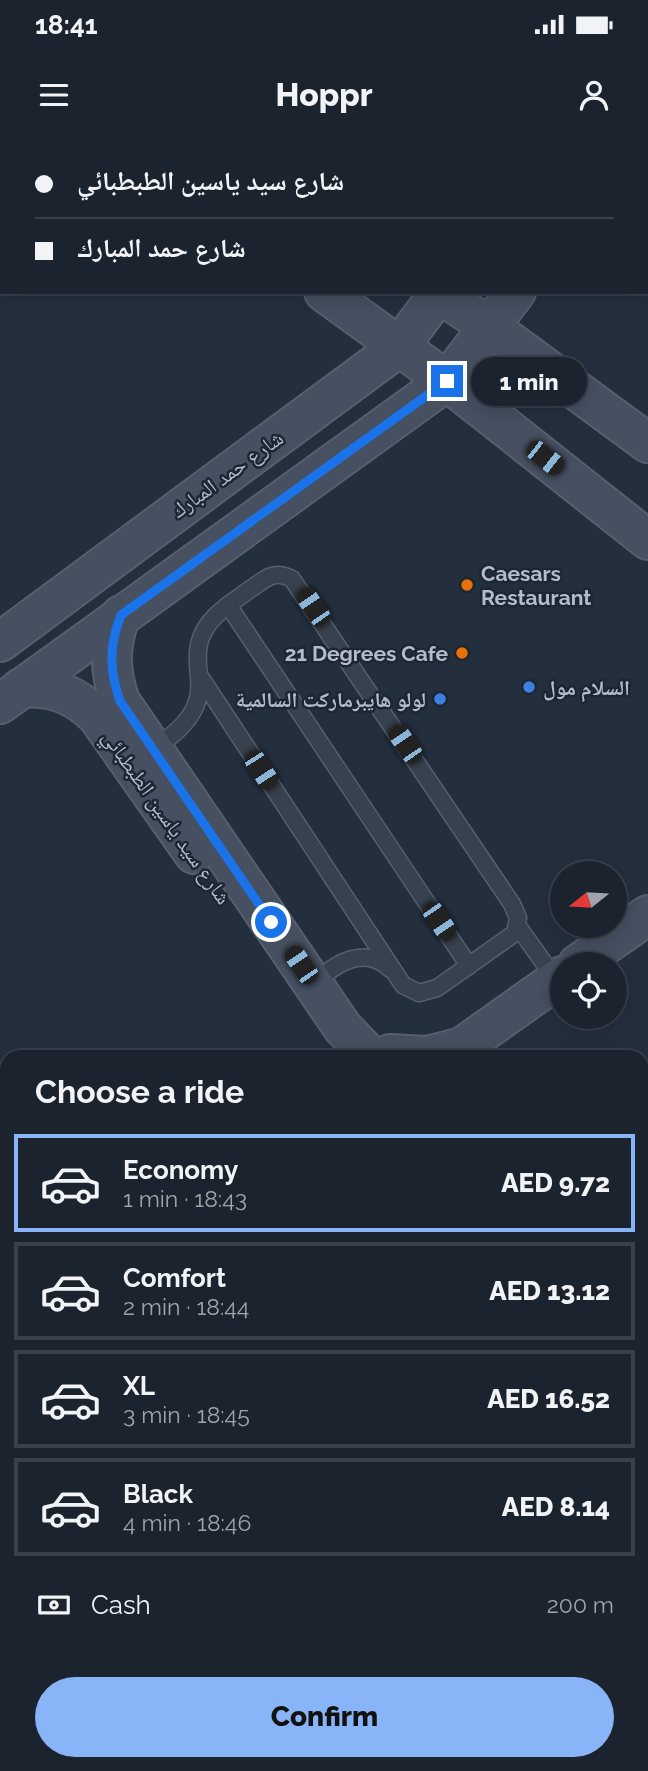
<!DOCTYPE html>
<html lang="en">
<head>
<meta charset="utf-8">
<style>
  :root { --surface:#1b232e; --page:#282f3a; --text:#f1f3f6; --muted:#a0a4aa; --line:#39404a; --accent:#8ab4f8 }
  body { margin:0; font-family:Raleway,"Noto Naskh Arabic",sans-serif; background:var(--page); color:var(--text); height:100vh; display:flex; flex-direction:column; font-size:26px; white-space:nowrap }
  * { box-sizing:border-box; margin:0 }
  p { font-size:23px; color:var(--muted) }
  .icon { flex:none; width:38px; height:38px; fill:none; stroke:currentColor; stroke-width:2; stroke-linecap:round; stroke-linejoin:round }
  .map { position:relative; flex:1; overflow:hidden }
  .details { position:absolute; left:0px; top:910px; width:649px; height:721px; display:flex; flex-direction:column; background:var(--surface); border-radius:21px 21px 0 0; box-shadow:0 4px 18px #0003,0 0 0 2px var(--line) }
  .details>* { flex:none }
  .hud { position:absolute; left:0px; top:0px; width:649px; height:154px; box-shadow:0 4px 18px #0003,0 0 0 2px var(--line); display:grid; align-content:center; height:154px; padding:0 35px; background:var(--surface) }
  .needle { width:46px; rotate:252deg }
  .controls { position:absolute; left:550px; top:721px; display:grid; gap:14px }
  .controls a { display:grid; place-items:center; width:77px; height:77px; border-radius:50%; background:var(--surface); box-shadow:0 4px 18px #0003,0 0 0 2px var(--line); font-size:35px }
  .end { position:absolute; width:32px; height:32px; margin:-16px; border:9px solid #1a73e8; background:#fff; box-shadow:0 0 0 4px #fff }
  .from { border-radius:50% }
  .bubble { position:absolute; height:49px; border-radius:24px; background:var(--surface); box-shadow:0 4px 18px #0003,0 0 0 2px var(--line); font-size:23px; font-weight:800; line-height:49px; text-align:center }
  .car { position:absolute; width:21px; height:42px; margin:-21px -10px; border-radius:9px; box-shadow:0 0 5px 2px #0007; background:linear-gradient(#222 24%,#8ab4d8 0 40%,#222 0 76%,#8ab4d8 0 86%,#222 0) }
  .hud b { display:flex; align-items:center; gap:24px; height:66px; font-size:26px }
  .hud b+b { border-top:2px solid var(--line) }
  .hud i { width:18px; height:18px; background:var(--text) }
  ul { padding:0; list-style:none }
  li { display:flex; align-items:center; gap:21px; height:98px; margin:0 14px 10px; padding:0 21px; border:4px solid var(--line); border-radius:0px }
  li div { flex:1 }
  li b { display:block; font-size:26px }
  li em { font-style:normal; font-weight:800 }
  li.active { border-color:var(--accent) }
  li>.icon { width:63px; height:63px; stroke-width:1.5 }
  h2 { padding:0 35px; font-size:32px; line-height:84px }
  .pay { display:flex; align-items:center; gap:18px; height:77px; padding:0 35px; font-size:26px }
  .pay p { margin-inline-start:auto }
  .cta { display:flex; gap:14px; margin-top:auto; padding:14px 35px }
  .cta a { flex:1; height:80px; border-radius:42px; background:var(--accent); color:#111; font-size:28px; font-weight:800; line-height:80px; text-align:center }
  .status { display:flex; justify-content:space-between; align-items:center; height:49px; padding:0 35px; background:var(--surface); direction:ltr }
  .status svg { height:19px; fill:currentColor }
  header { display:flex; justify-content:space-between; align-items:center; height:91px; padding:0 35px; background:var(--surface); font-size:32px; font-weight:800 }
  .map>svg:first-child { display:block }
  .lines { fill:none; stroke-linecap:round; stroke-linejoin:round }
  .lane-casing { stroke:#565f6c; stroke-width:19 }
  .street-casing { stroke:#565f6c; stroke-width:33 }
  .secondary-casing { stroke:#565f6c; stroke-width:42 }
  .lane { stroke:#38414e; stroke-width:16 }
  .street { stroke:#38414e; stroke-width:30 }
  .secondary { stroke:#465061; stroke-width:38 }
  .route { stroke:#1a73e8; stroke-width:9 }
  .food-dot { fill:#e8710a; stroke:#1d2633; stroke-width:2.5 }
  .shop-dot { fill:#3f7fe0; stroke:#1d2633; stroke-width:2.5 }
  .labels { text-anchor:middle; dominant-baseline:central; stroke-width:5; stroke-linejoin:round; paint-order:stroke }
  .street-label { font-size:21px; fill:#b4bcc9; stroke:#1d2633 }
  .poi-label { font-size:21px; font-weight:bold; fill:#b4bcc9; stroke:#1d2633; text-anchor:start }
</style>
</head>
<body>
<div class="status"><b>18:41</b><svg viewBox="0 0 49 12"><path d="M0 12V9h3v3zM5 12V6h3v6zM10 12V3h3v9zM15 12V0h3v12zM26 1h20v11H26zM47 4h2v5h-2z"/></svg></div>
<header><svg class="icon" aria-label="menu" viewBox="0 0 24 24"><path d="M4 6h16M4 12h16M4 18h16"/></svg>Hoppr<svg class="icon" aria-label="person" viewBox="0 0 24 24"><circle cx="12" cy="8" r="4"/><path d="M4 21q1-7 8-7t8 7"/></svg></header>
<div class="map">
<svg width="648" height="1631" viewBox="0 0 648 1631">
  <rect width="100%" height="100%" fill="#242f3e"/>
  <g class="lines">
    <defs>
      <g id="lane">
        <path d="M 228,465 L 469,826"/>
        <path d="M 154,609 C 170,597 187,585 195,567 C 205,544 194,527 199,504 C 205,478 229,465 249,450 C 256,446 264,438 272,436 C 279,433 286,436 292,439 L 512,764 L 518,778 L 515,793 L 437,848 L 419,853 L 403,845 L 201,538"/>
        <path d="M 517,785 L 556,840"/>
        <path d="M 315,846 C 332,823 365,805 390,829"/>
        <path d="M 642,1072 L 648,1068"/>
      </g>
      <g id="street">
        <path d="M 642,1541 L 648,1538"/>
        <path d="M 433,1624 L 437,1631"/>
        <path d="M 506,1631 L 517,1624"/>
      </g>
      <g id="secondary">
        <path d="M 111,0 L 114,2"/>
        <path d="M 209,0 L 212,2"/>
        <path d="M 548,2 L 549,0"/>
        <path d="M 621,2 L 622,0"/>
        <path d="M 324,152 L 447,241 L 648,400"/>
        <path d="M 436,152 L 490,187 L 648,303"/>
        <path d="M 121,475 C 109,505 109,530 120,561 L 343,888 L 370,916"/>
        <path d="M 0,502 L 399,207 L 440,152"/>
        <path d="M 21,548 C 52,545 75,555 97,576 L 194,714"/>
        <path d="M 0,564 L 447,241 L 516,152"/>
        <path d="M 578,824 L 648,775"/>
        <path d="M 390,914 L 427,916 L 462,907 L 562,836"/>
        <path d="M 0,1234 L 7,1229"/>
        <path d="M 642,1337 L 648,1345"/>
        <path d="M 0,1535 L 7,1546"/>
        <path d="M 0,1590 L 7,1601"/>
        <path d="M 21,1624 L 26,1631"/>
        <path d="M 56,1624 L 60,1631"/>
      </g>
    </defs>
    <!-- lane casing -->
    <use href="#lane" class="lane-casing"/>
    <!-- street casing -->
    <use href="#street" class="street-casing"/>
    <!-- secondary casing -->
    <use href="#secondary" class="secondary-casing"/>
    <!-- lane -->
    <use href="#lane" class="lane"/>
    <!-- street -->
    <use href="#street" class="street"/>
    <!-- secondary -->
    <use href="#secondary" class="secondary"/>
  </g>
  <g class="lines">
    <!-- route -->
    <path class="route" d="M 271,782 L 120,561 C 109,530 109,505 121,475 L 447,241"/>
  </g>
  <!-- markers -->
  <g class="food-dot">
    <circle cx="467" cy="445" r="7"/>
    <circle cx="462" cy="513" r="7"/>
  </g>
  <g class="shop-dot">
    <circle cx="529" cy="547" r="7"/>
    <circle cx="440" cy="559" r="7"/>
  </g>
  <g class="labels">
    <!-- street labels -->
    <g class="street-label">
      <text transform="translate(227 334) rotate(-36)">شارع حمد المبارك</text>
      <text transform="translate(167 677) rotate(55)">شارع سيد ياسين الطبطبائي</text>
    </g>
    <!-- poi labels -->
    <g class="poi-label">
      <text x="481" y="433">Caesars<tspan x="481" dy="24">Restaurant</tspan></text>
      <text x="448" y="513" text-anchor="end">21 Degrees Cafe</text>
      <text x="543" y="547">السلام مول</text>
      <text x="426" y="559" text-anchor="end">لولو هايبرماركت السالمية</text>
    </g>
  </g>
</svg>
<div class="controls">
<a><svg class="needle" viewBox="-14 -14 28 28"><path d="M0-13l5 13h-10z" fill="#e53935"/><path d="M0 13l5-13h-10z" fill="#a0a4aa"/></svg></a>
<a><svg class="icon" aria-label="locate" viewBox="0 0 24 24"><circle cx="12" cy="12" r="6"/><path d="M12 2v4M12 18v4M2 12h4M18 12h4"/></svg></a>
</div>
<i class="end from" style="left:271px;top:782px"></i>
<i class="end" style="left:447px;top:241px"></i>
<div class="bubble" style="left:471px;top:217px;width:116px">1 min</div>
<i class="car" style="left:545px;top:318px;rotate:128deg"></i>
<i class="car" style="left:313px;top:467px;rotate:326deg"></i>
<i class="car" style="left:405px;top:604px;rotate:326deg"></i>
<i class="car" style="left:261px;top:630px;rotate:147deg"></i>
<i class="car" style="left:439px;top:781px;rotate:146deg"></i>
<i class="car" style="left:301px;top:825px;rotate:326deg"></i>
<div class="hud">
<b><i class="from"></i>شارع سيد ياسين الطبطبائي</b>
<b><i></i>شارع حمد المبارك</b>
</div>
<section class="details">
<h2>Choose a ride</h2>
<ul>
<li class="active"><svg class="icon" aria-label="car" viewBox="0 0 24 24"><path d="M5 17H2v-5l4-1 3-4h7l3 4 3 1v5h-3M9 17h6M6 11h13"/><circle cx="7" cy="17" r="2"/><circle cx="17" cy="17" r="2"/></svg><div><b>Economy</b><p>1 min · 18:43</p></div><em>AED 9.72</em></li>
<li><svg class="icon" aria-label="car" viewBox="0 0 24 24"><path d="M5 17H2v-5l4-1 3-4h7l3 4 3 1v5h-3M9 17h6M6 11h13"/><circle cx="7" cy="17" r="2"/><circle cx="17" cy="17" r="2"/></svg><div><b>Comfort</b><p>2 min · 18:44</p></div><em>AED 13.12</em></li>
<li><svg class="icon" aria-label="car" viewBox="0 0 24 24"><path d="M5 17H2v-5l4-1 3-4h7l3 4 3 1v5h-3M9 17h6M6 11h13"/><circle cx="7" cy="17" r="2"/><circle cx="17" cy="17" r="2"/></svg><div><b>XL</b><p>3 min · 18:45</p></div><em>AED 16.52</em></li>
<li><svg class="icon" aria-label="car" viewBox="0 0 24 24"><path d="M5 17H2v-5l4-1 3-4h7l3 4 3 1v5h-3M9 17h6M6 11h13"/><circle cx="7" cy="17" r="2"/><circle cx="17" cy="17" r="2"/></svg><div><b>Black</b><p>4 min · 18:46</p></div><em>AED 8.14</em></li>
</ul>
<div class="pay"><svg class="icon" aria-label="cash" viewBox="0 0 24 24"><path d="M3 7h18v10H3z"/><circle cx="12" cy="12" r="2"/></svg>Cash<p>200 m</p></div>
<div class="cta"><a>Confirm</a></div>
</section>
</div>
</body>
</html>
